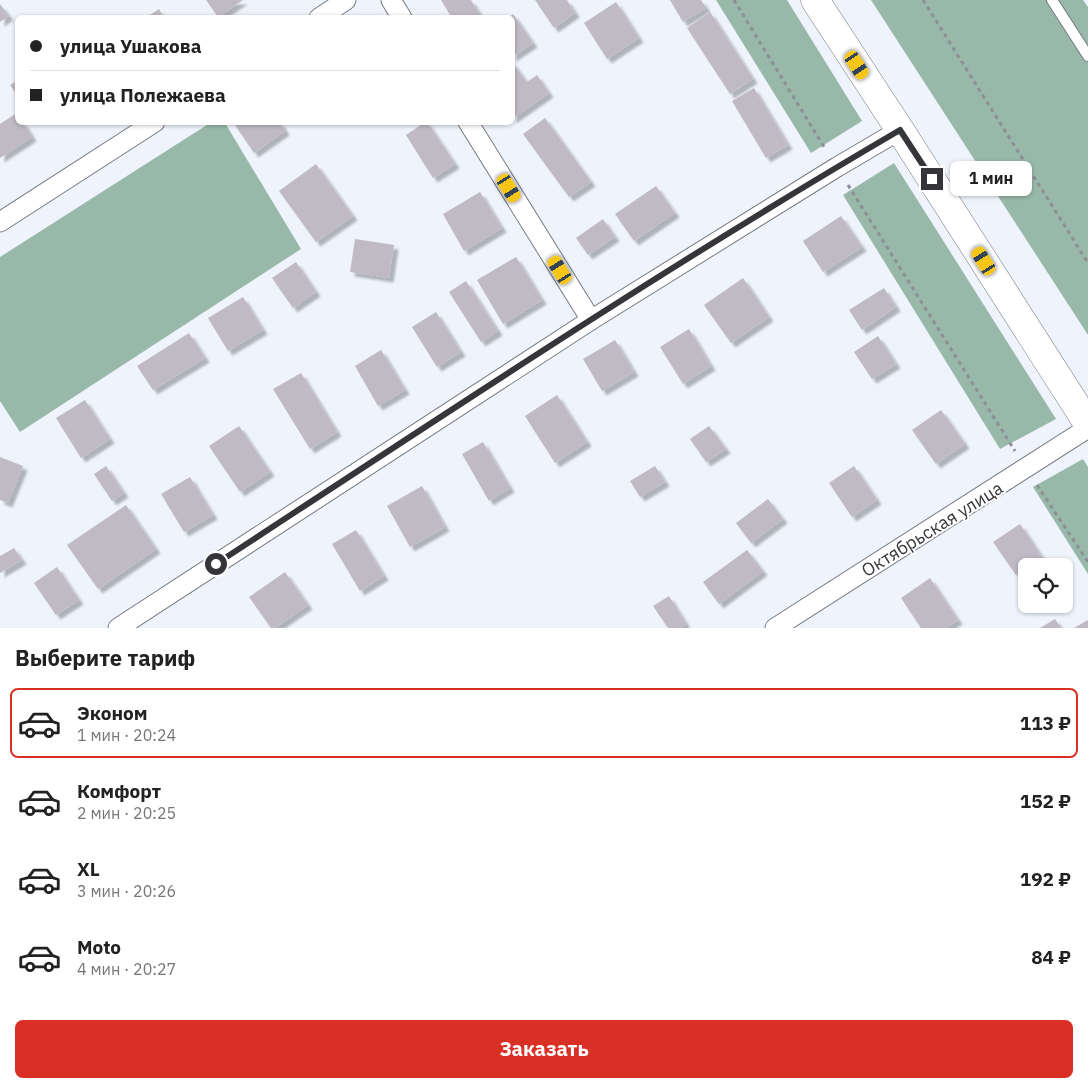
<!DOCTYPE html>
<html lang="ru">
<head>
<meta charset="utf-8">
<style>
  :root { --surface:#fff; --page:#f2f2f2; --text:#222; --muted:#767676; --line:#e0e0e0; --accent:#d93025 }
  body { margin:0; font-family:"IBM Plex Sans",sans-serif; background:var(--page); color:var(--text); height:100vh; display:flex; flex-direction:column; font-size:19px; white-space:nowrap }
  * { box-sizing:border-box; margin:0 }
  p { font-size:16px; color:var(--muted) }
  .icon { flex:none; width:28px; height:28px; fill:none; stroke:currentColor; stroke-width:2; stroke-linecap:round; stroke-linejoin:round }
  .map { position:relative; height:628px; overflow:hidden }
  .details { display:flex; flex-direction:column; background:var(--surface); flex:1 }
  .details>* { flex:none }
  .banner { position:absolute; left:15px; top:15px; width:500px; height:110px; border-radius:8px; box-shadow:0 1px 4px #0004; display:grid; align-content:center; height:110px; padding:0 15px; background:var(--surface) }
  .buttons { position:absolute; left:1018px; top:558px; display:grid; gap:10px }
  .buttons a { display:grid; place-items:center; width:55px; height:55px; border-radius:8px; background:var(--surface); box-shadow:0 1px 4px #0004; font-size:25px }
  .end { position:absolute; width:22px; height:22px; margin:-11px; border:6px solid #35363a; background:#fff; box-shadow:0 0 0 2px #fff }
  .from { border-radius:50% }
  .bubble { position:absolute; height:35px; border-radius:8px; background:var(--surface); box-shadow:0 1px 4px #0004; font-size:16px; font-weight:800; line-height:35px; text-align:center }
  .car { position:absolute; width:15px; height:30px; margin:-15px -8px; border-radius:6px; box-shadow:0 0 4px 1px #0007; background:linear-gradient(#f5c518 24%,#345 0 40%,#f5c518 0 76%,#345 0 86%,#f5c518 0) }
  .banner b { display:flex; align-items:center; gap:18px; height:48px; font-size:19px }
  .banner b+b { border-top:1px solid var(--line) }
  .banner i { width:12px; height:12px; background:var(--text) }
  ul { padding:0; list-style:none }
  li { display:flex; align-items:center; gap:15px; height:70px; margin:0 10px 8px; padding:0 5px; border:2px solid transparent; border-radius:8px }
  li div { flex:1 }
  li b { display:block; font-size:19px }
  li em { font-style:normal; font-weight:800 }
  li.active { border-color:var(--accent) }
  li>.icon { width:45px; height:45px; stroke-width:1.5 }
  h2 { padding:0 15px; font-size:22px; line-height:60px }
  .button { display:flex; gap:10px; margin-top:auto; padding:10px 15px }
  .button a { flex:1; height:58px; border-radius:8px; background:var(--accent); color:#fff; font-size:20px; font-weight:800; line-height:58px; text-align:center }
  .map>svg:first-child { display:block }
  .forest { fill:#98b9aa }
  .building { fill:#bfbac4; filter:url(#shadow) }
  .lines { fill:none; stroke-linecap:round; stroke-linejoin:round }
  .lane-casing { stroke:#767a82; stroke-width:12 }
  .street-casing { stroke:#767a82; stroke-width:21 }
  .primary-casing { stroke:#767a82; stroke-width:29 }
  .path { stroke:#8d8f96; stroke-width:3; stroke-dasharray:4 4; stroke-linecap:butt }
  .lane { stroke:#fff; stroke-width:10 }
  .street { stroke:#fff; stroke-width:19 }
  .primary { stroke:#fff; stroke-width:28 }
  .route { stroke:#35363a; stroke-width:6 }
  .labels { text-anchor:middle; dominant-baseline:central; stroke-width:4; stroke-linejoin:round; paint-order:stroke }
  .street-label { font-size:18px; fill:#35363a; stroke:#fff }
</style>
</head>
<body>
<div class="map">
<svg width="1088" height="628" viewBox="0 0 1088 628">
  <defs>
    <filter id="shadow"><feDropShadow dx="4.5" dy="4.5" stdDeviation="1" flood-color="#0004"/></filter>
  </defs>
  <rect width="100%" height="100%" fill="#eff3fc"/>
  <!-- forest -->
  <g class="forest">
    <path d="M 716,0 L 787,0 L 862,121 L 811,153 Z"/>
    <path d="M 871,0 L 1083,0 L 1088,7 L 1088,335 Z"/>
    <path d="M 210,123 L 225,123 L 301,249 L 20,432 L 0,401 L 0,257 Z"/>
    <path d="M 894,163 L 1056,419 L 1000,449 L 843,195 Z"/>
    <path d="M 1083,459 L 1088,467 L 1088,574 L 1033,487 Z"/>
  </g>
  <!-- building -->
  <g class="building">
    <path d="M 206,0 L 243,0 L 218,17 Z"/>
    <path d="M 441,0 L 471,0 L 482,18 L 452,18 Z"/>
    <path d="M 535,0 L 567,0 L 575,13 L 554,28 Z"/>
    <path d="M 670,0 L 701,0 L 706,8 L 683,22 Z"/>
    <path d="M 616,2 L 639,38 L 607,59 L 584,23 Z"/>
    <path d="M 0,4 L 9,16 L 0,22 Z"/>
    <path d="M 159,9 L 164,18 L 145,18 Z"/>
    <path d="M 710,12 L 753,79 L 730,94 L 687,28 Z"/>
    <path d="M 513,14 L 533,43 L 512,57 L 512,18 L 508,18 Z"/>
    <path d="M 512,62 L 527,82 L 537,75 L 549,93 L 512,119 Z"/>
    <path d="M 18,80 L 18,96 L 10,85 Z"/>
    <path d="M 754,88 L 788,145 L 766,158 L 732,101 Z"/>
    <path d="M 17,113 L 18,122 L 23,122 L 32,137 L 0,158 L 0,124 Z"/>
    <path d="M 545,118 L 591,182 L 569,197 L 523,134 Z"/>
    <path d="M 233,122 L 280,122 L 285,131 L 254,153 Z"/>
    <path d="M 425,122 L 427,122 L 455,164 L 433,178 L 406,135 Z"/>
    <path d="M 316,164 L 353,216 L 316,242 L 279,191 Z"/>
    <path d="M 656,186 L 675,213 L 634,241 L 615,214 Z"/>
    <path d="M 480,192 L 502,228 L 464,251 L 443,214 Z"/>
    <path d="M 841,216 L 862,247 L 823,272 L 803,241 Z"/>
    <path d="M 603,219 L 615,237 L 588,255 L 576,238 Z"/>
    <path d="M 355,239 L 394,245 L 389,278 L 350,272 Z"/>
    <path d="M 516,257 L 542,300 L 503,324 L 477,280 Z"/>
    <path d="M 296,262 L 316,292 L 293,308 L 272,278 Z"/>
    <path d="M 743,278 L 769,317 L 731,343 L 704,305 Z"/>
    <path d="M 466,281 L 498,331 L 481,342 L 449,292 Z"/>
    <path d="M 884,288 L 896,307 L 862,330 L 849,310 Z"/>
    <path d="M 243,297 L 263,330 L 228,351 L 208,318 Z"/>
    <path d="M 436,312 L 461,352 L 437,367 L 412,327 Z"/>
    <path d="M 689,329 L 711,366 L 683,384 L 660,347 Z"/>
    <path d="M 189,333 L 205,358 L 153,390 L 137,366 Z"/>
    <path d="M 878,336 L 896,364 L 872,379 L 854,352 Z"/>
    <path d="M 615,340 L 634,372 L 602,391 L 583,359 Z"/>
    <path d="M 381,350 L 405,390 L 378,406 L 355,366 Z"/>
    <path d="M 301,373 L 337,432 L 310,449 L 273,389 Z"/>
    <path d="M 557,395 L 587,442 L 555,463 L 525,416 Z"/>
    <path d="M 85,400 L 110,439 L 81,458 L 56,418 Z"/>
    <path d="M 941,410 L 965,444 L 936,464 L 912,430 Z"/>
    <path d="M 239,426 L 270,472 L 240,492 L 209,446 Z"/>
    <path d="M 709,426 L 726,449 L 706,462 L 690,439 Z"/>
    <path d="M 483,442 L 510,488 L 489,501 L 462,454 Z"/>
    <path d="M 0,457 L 23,466 L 8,503 L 0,500 Z"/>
    <path d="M 106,466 L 124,493 L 112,501 L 94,474 Z"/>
    <path d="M 655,466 L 665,482 L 640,497 L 630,481 Z"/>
    <path d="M 854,466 L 877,500 L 852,517 L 829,483 Z"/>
    <path d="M 190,477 L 213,515 L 184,532 L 161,494 Z"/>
    <path d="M 422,486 L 445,527 L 410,547 L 387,506 Z"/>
    <path d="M 768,499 L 783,519 L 751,543 L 736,523 Z"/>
    <path d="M 126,505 L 156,549 L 98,589 L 67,545 Z"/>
    <path d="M 1020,524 L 1042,557 L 1029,566 L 1026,566 L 1026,568 L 1016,575 L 993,542 Z"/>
    <path d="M 356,530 L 384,576 L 360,591 L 332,544 Z"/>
    <path d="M 14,548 L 22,560 L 0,573 L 0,556 Z"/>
    <path d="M 747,550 L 763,571 L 719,604 L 703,582 Z"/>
    <path d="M 57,567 L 79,600 L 56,615 L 34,583 Z"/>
    <path d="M 285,572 L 308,605 L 275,628 L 271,628 L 249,597 Z"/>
    <path d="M 930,578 L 958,620 L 946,628 L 921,628 L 901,598 Z"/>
    <path d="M 669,596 L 686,624 L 680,628 L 668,628 L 653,606 Z"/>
    <path d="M 1055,619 L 1061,628 L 1040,628 Z"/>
    <path d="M 1088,620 L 1088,628 L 1074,628 Z"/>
  </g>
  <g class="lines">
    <defs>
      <path id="lane" d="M 1052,0 L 1088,56"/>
      <g id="street">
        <path d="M 391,0 L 402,18"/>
        <path d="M 319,18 L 346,0"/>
        <path d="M 468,122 L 591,320"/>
        <path d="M 0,222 L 155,122"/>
        <path d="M 118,628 L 591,320 L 837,167 L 900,130"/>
        <path d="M 775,628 L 1088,428"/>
      </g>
      <path id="primary" d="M 815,0 L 900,130 L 1088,424"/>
    </defs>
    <!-- lane casing -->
    <use href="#lane" class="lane-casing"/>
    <!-- street casing -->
    <use href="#street" class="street-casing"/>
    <!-- primary casing -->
    <use href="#primary" class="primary-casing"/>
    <!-- path -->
    <g class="path">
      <path d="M 734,0 L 826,150"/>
      <path d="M 923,0 L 1088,263"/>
      <path d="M 848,185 L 1015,451"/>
      <path d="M 1037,485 L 1088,562"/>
    </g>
    <!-- lane -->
    <use href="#lane" class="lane"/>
    <!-- street -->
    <use href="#street" class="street"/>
    <!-- primary -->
    <use href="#primary" class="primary"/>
  </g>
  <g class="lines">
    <!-- route -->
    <path class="route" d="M 216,564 C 442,416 667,266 900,130 L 932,179"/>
  </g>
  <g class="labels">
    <!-- street labels -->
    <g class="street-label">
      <text transform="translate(932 529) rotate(-32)">Октябрьская улица</text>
    </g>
  </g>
</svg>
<div class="buttons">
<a><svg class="icon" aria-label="locate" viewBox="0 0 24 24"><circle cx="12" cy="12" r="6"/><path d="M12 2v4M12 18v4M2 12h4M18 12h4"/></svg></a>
</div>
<i class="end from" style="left:216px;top:564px"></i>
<i class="end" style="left:932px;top:179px"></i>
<div class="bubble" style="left:950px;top:161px;width:82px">1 мин</div>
<i class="car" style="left:857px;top:65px;rotate:147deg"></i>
<i class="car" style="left:509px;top:188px;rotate:148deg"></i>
<i class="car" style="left:984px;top:261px;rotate:328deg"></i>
<i class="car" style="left:560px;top:270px;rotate:328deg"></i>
<div class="banner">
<b><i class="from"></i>улица Ушакова</b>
<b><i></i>улица Полежаева</b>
</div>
</div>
<section class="details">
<h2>Выберите тариф</h2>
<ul>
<li class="active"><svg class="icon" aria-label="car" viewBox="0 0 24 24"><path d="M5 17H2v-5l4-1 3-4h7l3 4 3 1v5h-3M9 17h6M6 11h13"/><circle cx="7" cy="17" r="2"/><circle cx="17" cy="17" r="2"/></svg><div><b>Эконом</b><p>1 мин · 20:24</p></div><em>113 ₽</em></li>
<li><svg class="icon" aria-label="car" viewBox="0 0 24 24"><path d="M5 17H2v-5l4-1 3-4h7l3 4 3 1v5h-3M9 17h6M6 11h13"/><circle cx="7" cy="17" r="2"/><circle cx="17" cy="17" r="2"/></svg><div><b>Комфорт</b><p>2 мин · 20:25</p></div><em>152 ₽</em></li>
<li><svg class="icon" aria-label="car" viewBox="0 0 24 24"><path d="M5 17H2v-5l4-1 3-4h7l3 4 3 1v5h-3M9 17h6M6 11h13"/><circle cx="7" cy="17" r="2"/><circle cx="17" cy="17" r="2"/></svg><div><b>XL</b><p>3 мин · 20:26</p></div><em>192 ₽</em></li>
<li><svg class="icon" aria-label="car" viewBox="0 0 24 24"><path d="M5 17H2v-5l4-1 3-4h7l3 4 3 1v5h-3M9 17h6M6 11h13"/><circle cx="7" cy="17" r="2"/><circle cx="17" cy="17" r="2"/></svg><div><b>Moto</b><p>4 мин · 20:27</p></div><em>84 ₽</em></li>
</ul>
<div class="button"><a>Заказать</a></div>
</section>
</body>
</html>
